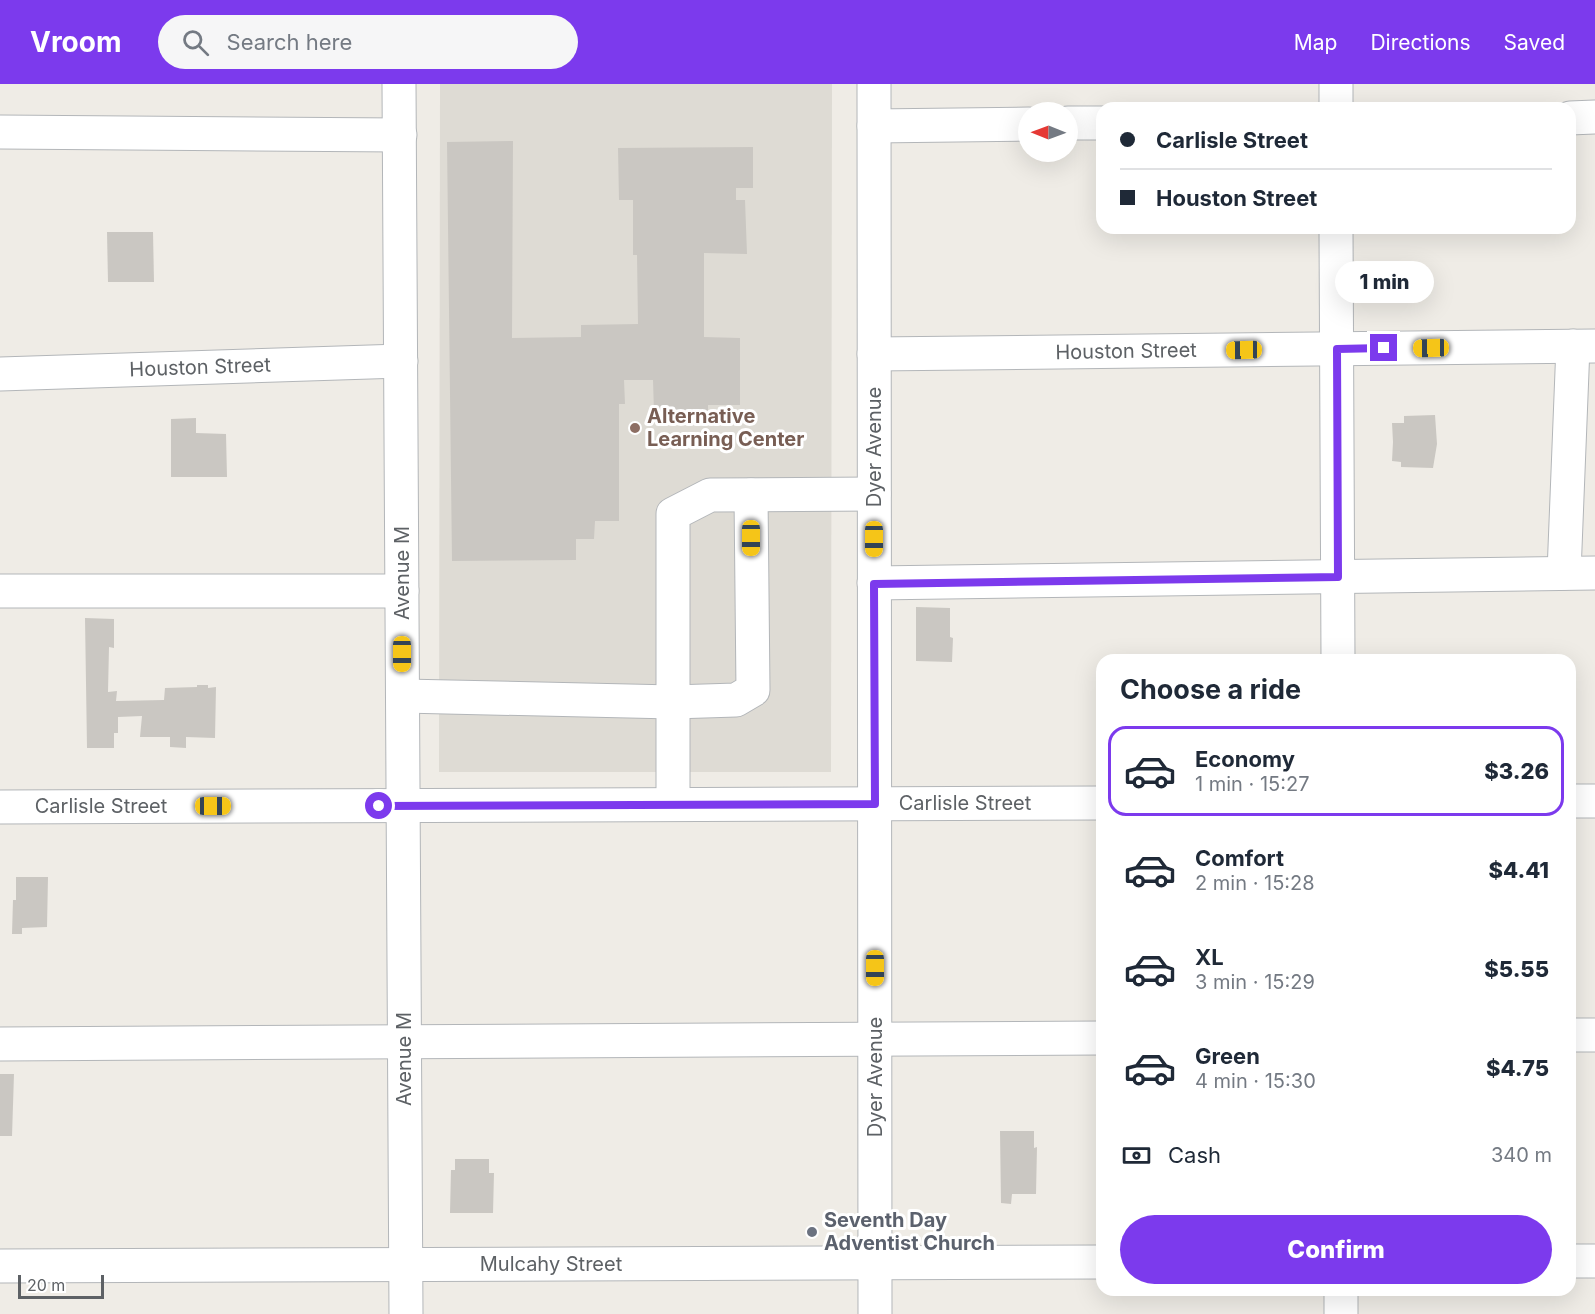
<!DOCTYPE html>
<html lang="en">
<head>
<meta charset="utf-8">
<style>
  :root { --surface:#fff; --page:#f6f6f7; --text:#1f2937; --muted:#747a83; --line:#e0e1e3; --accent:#7c3aed }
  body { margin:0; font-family:Inter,sans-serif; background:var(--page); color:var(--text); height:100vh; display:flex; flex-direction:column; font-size:22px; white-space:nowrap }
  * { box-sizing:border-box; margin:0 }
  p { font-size:20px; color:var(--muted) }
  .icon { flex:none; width:33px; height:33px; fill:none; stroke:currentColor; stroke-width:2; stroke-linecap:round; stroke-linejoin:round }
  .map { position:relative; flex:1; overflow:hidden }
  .details { position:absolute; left:1096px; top:570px; width:480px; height:642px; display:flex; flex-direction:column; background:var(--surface); border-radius:18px; box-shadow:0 6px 24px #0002 }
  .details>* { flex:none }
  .banner { position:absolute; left:1096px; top:18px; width:480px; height:132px; border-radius:18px; box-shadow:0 6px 24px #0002; display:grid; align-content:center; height:132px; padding:0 24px; background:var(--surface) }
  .needle { width:39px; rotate:271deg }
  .controls { position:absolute; left:1018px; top:18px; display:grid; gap:12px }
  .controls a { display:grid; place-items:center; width:60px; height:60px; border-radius:50%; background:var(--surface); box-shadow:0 6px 24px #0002; font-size:30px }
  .scale { position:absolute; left:18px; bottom:15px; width:86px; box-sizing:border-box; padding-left:6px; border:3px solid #5d6165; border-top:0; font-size:16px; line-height:21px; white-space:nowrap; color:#5d6165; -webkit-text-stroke:4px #fff; paint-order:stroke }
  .end { position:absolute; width:27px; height:27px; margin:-14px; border:8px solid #7c3aed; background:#fff; box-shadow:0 0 0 3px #fff }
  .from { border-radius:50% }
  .bubble { position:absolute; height:42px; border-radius:21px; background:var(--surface); box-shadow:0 6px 24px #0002; font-size:20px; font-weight:800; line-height:42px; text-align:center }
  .car { position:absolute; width:18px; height:36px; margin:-18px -9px; border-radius:8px; box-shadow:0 0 4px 2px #0007; background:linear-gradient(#f5c518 24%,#345 0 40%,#f5c518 0 76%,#345 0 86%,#f5c518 0) }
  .banner b { display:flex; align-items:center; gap:21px; height:57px; font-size:22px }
  .banner b+b { border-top:2px solid var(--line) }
  .banner i { width:15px; height:15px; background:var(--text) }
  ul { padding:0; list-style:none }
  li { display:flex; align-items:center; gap:18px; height:90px; margin:0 12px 9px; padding:0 12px; border:3px solid transparent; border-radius:18px }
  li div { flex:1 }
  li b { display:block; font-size:22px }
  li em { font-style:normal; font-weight:800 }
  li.on { border-color:var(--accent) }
  li>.icon { width:54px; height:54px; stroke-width:1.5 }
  h2 { padding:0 24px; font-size:27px; line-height:72px }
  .pay { display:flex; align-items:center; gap:15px; height:66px; padding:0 24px; font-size:22px }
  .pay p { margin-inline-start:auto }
  .primary-button { display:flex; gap:12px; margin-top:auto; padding:12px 24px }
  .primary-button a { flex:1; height:69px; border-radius:36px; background:var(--accent); color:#fff; font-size:24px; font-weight:800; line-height:69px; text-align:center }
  header { display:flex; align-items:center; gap:36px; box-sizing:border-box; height:84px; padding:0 30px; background:var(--accent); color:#fff }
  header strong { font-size:28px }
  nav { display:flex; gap:33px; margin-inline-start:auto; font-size:21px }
  .search { width:420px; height:54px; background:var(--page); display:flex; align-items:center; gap:15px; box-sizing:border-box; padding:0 21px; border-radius:33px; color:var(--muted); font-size:22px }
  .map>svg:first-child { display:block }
  .education { fill:#dedbd4 }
  .building { fill:#cac7c2 }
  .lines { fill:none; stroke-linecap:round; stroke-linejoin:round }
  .minor-casing { stroke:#b3b6b9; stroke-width:35 }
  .minor { stroke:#fff; stroke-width:33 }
  .route { stroke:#7c3aed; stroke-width:8 }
  .education-dot { fill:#8d6e63; stroke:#fff; stroke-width:2 }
  .worship-dot { fill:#6b7280; stroke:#fff; stroke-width:2 }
  .labels { text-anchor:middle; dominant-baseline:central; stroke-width:6; stroke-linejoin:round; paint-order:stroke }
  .street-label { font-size:20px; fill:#5d6165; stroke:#fff }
  .education-label { font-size:20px; font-weight:bold; fill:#785e54; stroke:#fff; text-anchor:start }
  .worship-label { font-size:20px; font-weight:bold; fill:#5b616d; stroke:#fff; text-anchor:start }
</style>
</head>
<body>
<header>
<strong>Vroom</strong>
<div class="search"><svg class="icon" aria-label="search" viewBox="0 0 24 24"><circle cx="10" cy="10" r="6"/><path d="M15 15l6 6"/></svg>Search here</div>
<nav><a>Map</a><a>Directions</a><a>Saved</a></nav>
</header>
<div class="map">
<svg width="1595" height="1230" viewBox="0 0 1595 1230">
  <rect width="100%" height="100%" fill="#efece6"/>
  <!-- education -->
  <path class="education" d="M 440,0 L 832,0 L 831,688 L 439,688 Z"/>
  <!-- building -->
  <g class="building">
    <path d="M 513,57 L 512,254 L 581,253 L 581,241 L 638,240 L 637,171 L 633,171 L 633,116 L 619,116 L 618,64 L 753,63 L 753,104 L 736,104 L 736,116 L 745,116 L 747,170 L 704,169 L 704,253 L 740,254 L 740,321 L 708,321 L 708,329 L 654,328 L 653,296 L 624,296 L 625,320 L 619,320 L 619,437 L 595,437 L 594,455 L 576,455 L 576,476 L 452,477 L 447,58 Z"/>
    <path d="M 107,148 L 153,148 L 154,198 L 108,198 Z"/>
    <path d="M 1435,331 L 1437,360 L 1433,384 L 1401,383 L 1401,378 L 1392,377 L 1393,358 L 1392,339 L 1404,339 L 1404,332 Z"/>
    <path d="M 196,334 L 196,349 L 226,350 L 227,393 L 171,393 L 171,335 Z"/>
    <path d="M 916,523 L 950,524 L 950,553 L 953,554 L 952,578 L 916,577 Z"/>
    <path d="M 85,534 L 114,535 L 114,564 L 109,563 L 108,608 L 117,607 L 116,617 L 164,616 L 165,604 L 197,603 L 197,601 L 208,601 L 208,604 L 216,603 L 215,654 L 186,653 L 186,664 L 170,663 L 170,653 L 140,653 L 142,632 L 118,633 L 118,649 L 114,649 L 114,664 L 87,664 Z"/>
    <path d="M 16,793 L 48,793 L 47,843 L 22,844 L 22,850 L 12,850 L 13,816 L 16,816 Z"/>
    <path d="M 0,990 L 14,990 L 12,1052 L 0,1052 Z"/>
    <path d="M 1000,1047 L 1034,1047 L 1034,1064 L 1037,1063 L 1036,1110 L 1012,1110 L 1011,1120 L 1001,1119 Z"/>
    <path d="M 455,1075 L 489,1075 L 489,1089 L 494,1089 L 493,1129 L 450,1129 L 451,1086 L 455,1086 Z"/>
  </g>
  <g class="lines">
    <defs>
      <g id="minor">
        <path d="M 399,0 L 406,1230"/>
        <path d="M 874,0 L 875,1230"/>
        <path d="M 1336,0 L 1336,24"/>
        <path d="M 1570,34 L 1595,33"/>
        <path d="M 1068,39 L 1102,39"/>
        <path d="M 874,42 L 1029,40"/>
        <path d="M 0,48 L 400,51"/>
        <path d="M 1336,144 L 1338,576"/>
        <path d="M 874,270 L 1595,262"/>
        <path d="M 0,290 L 401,277"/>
        <path d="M 1564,489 L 1573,262"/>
        <path d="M 874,499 L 1595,489"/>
        <path d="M 0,507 L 402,507"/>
        <path d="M 403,612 L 673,618 L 736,616 L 753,606 L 751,411"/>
        <path d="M 1570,717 L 1595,717"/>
        <path d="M 673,720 L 673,430 L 710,411 L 874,410"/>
        <path d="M 0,723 L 1102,719"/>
        <path d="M 1570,951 L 1595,951"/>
        <path d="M 0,960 L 1102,954"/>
        <path d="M 1570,1177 L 1595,1177"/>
        <path d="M 0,1182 L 1102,1178"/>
        <path d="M 1341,1206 L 1341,1230"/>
      </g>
    </defs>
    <!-- minor casing -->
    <use href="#minor" class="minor-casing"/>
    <!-- minor -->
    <use href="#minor" class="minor"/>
  </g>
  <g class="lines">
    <!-- route -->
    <path class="route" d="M 379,722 L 875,720 L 874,500 L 1338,493 L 1337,265 L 1384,264"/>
  </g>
  <!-- markers -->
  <circle class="education-dot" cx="635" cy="344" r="6"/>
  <circle class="worship-dot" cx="812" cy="1148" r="6"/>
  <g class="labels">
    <!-- street labels -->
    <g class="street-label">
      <text transform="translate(1126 267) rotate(-1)">Houston Street</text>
      <text transform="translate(200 283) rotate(-2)">Houston Street</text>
      <text transform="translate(874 363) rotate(-90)">Dyer Avenue</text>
      <text transform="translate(402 489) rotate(-90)">Avenue M</text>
      <text x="965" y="719">Carlisle Street</text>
      <text x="101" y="722">Carlisle Street</text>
      <text transform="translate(404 975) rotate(-90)">Avenue M</text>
      <text transform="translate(875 993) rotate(-90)">Dyer Avenue</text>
      <text x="551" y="1180">Mulcahy Street</text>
    </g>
    <!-- education labels -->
    <g class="education-label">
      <text x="647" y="332">Alternative<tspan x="647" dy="23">Learning Center</tspan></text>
    </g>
    <!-- worship labels -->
    <g class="worship-label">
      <text x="824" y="1136">Seventh Day<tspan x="824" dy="23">Adventist Church</tspan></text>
    </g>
  </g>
</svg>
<div class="controls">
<a><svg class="needle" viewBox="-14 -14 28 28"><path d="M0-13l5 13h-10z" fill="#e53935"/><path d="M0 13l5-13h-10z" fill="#747a83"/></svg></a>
</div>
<div class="scale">20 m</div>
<i class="end from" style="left:379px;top:722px"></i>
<i class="end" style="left:1384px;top:264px"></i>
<div class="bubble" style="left:1335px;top:177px;width:99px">1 min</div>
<i class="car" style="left:1431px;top:264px;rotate:269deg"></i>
<i class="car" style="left:1244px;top:266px;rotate:269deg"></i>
<i class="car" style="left:751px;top:454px;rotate:180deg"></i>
<i class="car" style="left:874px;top:455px;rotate:180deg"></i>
<i class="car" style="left:402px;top:570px;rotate:180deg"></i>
<i class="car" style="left:213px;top:722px;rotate:90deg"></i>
<i class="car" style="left:875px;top:884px;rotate:180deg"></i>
<div class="banner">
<b><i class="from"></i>Carlisle Street</b>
<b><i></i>Houston Street</b>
</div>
<section class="details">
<h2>Choose a ride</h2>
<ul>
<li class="on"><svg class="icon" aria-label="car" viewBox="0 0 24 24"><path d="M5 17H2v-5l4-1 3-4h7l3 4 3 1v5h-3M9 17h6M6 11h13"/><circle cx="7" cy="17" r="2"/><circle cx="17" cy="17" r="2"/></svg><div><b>Economy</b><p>1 min · 15:27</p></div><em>$3.26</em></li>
<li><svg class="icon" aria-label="car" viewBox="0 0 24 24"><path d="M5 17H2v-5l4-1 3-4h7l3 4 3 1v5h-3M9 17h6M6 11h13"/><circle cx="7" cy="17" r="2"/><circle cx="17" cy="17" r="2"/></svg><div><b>Comfort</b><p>2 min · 15:28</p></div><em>$4.41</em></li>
<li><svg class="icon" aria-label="car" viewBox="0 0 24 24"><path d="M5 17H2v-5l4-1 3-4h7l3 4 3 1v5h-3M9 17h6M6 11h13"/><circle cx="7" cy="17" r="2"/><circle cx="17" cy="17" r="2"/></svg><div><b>XL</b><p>3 min · 15:29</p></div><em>$5.55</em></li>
<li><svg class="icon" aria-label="car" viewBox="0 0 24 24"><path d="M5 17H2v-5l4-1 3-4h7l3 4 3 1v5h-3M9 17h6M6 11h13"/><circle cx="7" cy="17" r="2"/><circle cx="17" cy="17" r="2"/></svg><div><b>Green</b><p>4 min · 15:30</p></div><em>$4.75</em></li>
</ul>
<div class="pay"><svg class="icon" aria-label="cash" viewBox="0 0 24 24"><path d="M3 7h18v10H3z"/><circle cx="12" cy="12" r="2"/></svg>Cash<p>340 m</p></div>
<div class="primary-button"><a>Confirm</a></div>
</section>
</div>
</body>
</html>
